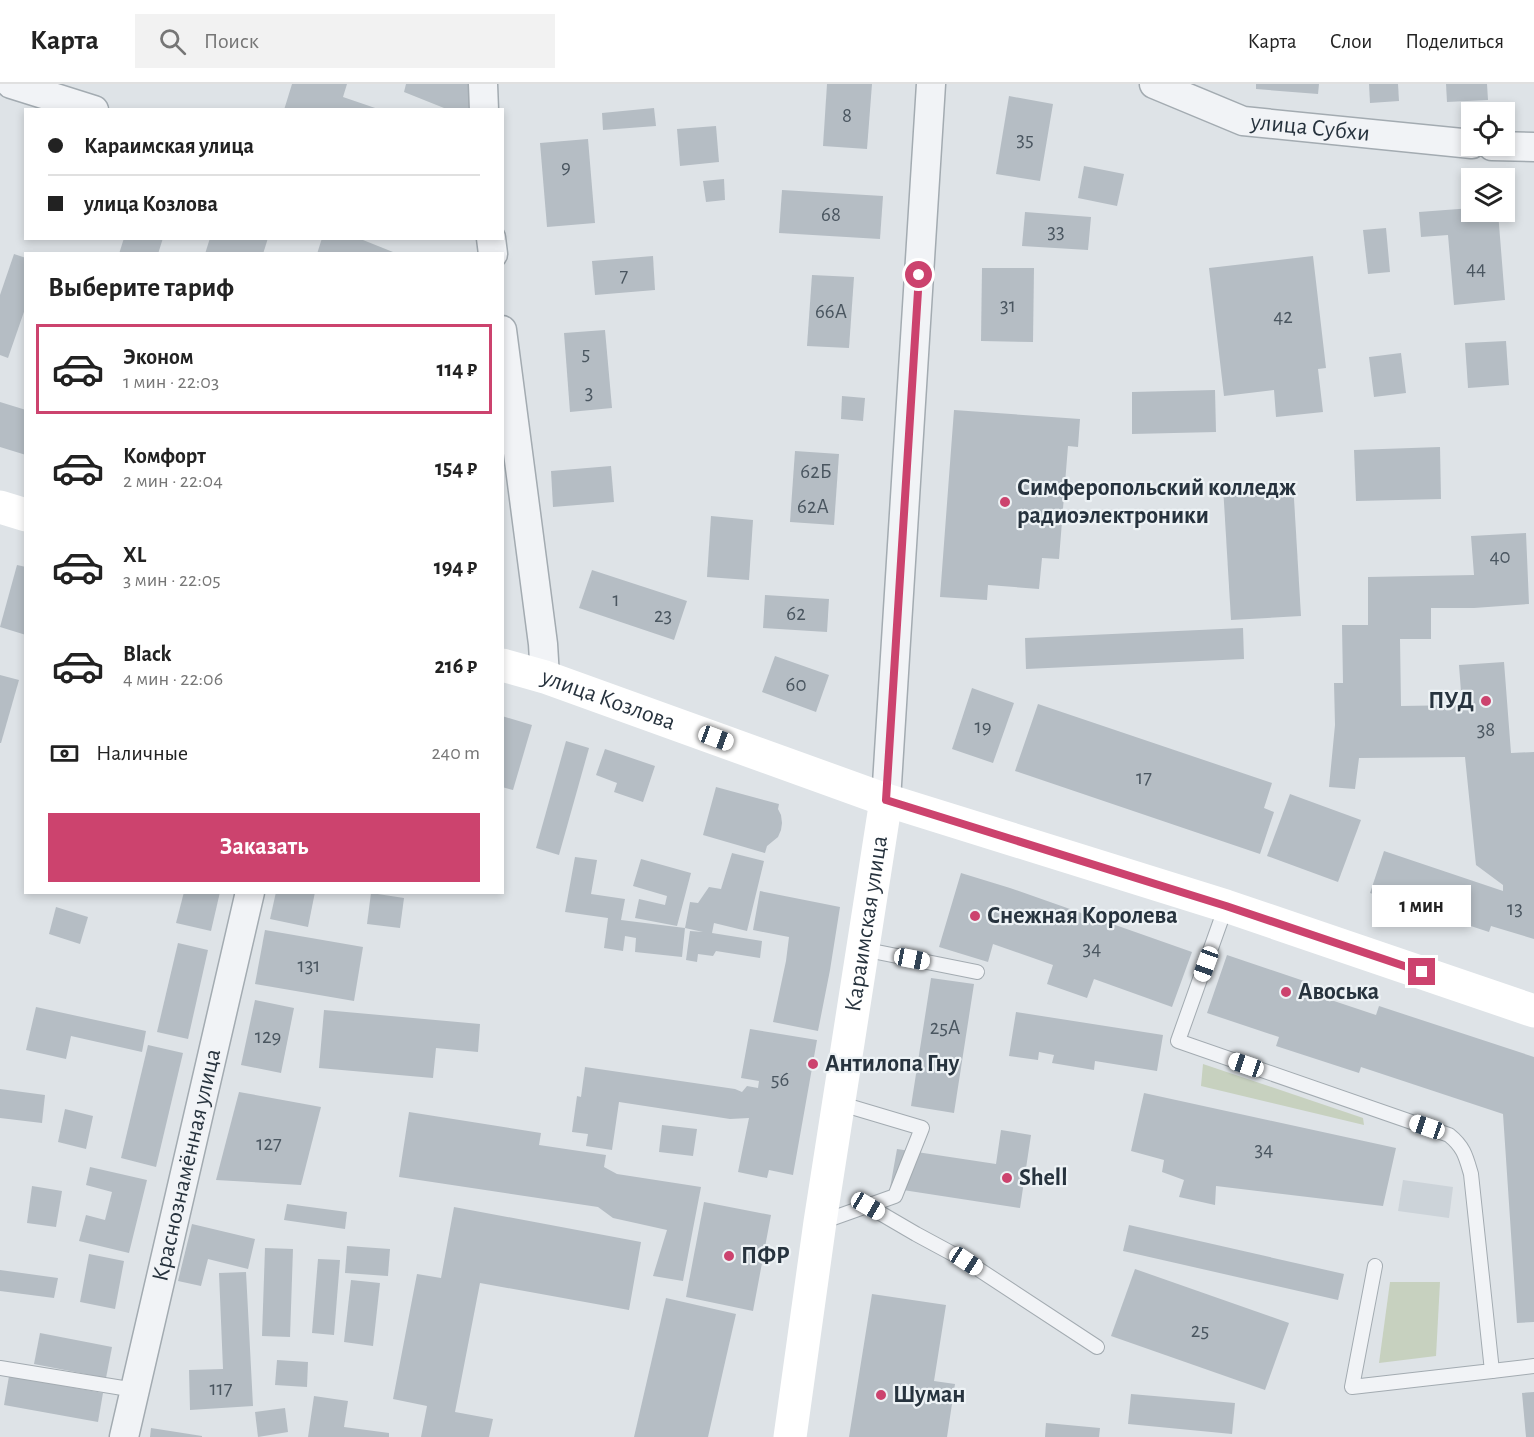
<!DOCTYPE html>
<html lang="ru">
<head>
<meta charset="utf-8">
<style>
  :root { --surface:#fff; --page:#f2f2f2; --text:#222; --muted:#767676; --line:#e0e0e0; --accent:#cc436e }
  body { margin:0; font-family:"Alegreya Sans",sans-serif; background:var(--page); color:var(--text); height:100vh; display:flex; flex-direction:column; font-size:22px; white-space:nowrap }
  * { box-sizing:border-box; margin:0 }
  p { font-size:20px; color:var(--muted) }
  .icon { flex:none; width:33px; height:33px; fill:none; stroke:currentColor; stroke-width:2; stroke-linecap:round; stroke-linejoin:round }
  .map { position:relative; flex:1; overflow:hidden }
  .side { position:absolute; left:24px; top:168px; width:480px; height:642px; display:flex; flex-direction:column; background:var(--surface); border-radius:0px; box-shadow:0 3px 9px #0003 }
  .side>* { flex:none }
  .guide { position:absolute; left:24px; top:24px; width:480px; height:132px; border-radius:0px; box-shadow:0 3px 9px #0003; display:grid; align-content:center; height:132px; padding:0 24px; background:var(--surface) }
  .tools { position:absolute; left:1461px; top:18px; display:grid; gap:12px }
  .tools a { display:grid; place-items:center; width:54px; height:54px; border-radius:0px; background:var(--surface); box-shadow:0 3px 9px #0003; font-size:30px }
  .end { position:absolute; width:27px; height:27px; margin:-14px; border:8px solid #cc436e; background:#fff; box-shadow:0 0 0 3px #fff }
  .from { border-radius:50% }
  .bubble { position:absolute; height:42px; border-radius:0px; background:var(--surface); box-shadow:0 3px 9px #0003; font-size:20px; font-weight:700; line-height:42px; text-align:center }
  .car { position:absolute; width:18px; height:36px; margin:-18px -9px; border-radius:8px; box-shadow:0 0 4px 2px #0007; background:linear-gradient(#fff 24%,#345 0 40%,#fff 0 76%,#345 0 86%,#fff 0) }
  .guide b { display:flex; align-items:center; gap:21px; height:57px; font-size:22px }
  .guide b+b { border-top:2px solid var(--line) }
  .guide i { width:15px; height:15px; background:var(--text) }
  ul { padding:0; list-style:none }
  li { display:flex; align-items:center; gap:18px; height:90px; margin:0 12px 9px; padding:0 12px; border:3px solid transparent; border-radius:0px }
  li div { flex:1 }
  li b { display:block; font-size:22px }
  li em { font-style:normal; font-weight:700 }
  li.active { border-color:var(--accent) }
  li>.icon { width:54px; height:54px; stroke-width:1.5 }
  h2 { padding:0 24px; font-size:27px; line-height:72px }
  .pay { display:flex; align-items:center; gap:15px; height:66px; padding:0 24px; font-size:22px }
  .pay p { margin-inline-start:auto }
  .cta { display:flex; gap:12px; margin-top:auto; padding:12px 24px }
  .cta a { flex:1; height:69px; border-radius:0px; background:var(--accent); color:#fff; font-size:24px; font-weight:700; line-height:69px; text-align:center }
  header { display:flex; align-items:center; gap:36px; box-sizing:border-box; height:84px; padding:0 30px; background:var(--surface); border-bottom:2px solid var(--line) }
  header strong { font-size:28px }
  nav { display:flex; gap:33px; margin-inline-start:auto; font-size:21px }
  .search { width:420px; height:54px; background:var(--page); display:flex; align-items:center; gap:15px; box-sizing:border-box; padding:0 21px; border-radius:0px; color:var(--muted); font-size:22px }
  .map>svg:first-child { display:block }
  .built { fill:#ccd3d9 }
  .green { fill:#c7d1bf }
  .building { fill:#b5bdc4 }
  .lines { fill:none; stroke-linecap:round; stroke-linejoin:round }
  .lane-casing { stroke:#a3abb1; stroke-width:16 }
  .street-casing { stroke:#a3abb1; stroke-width:31 }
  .lane { stroke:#f1f3f6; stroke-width:14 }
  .street { stroke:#f1f3f6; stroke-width:28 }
  .secondary { stroke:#fff; stroke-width:33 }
  .route { stroke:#cc436e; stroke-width:8 }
  .poi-dot { fill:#cc436e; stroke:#edf2f5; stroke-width:2 }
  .labels { text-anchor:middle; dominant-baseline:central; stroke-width:4.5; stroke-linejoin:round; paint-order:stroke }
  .number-label { font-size:21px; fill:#4a5660 }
  .street-label { font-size:24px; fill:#27333e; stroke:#edf2f5 }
  .poi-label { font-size:24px; font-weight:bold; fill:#27333e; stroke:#edf2f5; text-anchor:start }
</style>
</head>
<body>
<header>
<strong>Карта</strong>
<div class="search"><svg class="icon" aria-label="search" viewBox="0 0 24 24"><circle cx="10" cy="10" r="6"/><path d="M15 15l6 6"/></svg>Поиск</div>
<nav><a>Карта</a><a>Слои</a><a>Поделиться</a></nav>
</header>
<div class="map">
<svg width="1534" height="1353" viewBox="0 0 1534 1353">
  <rect width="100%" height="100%" fill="#dee3e7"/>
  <!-- built -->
  <path class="built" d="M 1403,1096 L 1453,1103 L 1449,1134 L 1398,1127 Z"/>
  <!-- green -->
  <g class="green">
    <path d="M 1203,980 L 1363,1034 L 1364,1041 L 1201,1002 Z"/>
    <path d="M 1390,1198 L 1440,1198 L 1436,1272 L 1379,1279 Z"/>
  </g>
  <!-- building -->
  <g class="building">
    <path d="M 292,0 L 347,0 L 343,13 L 381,26 L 284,26 Z"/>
    <path d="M 406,0 L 470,0 L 472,26 L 449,26 L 404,8 Z"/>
    <path d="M 827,0 L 872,0 L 867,65 L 823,62 Z"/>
    <path d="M 1256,0 L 1319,0 L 1318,10 L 1256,5 Z"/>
    <path d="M 1369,0 L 1398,0 L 1399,17 L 1370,19 Z"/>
    <path d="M 1446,0 L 1487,0 L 1488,16 L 1447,18 Z"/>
    <path d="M 1009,12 L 1053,20 L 1040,97 L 996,90 Z"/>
    <path d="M 654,24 L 656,42 L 603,46 L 602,29 Z"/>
    <path d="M 716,42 L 719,78 L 680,82 L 677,45 Z"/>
    <path d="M 588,55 L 595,139 L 547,143 L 540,59 Z"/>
    <path d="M 1084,82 L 1124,90 L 1117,122 L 1078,114 Z"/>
    <path d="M 724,95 L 725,116 L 706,118 L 703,97 Z"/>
    <path d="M 782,106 L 883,112 L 880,155 L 779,149 Z"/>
    <path d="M 1472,124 L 1472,128 L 1498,128 L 1505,216 L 1454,221 L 1448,151 L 1421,153 L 1419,128 Z"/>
    <path d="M 1025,128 L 1091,133 L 1088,166 L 1022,162 Z"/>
    <path d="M 1386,144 L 1390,188 L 1368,190 L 1363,146 Z"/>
    <path d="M 124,154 L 163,154 L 158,170 L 119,170 Z"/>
    <path d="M 210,154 L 268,154 L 263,170 L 205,170 Z"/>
    <path d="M 322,154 L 358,154 L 398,170 L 317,170 Z"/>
    <path d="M 14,170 L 26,174 L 26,222 L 8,274 L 0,271 L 0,211 Z"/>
    <path d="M 653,172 L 655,206 L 595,211 L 592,177 Z"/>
    <path d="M 1313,172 L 1326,284 L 1318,285 L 1323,328 L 1276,333 L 1274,306 L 1224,312 L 1209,184 Z"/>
    <path d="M 982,184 L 1034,184 L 1033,258 L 981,257 Z"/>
    <path d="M 812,191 L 854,193 L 849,264 L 807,262 Z"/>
    <path d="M 605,246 L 612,324 L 570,328 L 564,249 Z"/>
    <path d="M 1506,257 L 1509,301 L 1468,304 L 1465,259 Z"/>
    <path d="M 1401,269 L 1406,309 L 1374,313 L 1369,273 Z"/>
    <path d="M 1215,306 L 1216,348 L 1132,350 L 1132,308 Z"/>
    <path d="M 842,312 L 865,314 L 863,337 L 841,335 Z"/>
    <path d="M 0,318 L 26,326 L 26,371 L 0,363 Z"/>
    <path d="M 954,326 L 1080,335 L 1078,363 L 1068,362 L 1059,475 L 1042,474 L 1039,505 L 988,501 L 987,516 L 940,513 Z"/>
    <path d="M 1440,363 L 1441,415 L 1356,417 L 1354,366 Z"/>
    <path d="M 795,367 L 839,370 L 834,441 L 790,438 Z"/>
    <path d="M 611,382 L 614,418 L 553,423 L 551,387 Z"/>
    <path d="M 1293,398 L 1301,532 L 1231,536 L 1223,402 Z"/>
    <path d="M 711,432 L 753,436 L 749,496 L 707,493 Z"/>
    <path d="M 1526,449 L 1529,520 L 1474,524 L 1431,524 L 1431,555 L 1400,555 L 1401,622 L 1462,621 L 1459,581 L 1504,578 L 1511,669 L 1534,668 L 1534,855 L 1491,842 L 1489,848 L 1370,809 L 1384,767 L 1503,807 L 1503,801 L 1476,781 L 1465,673 L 1359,674 L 1355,705 L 1329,703 L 1335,641 L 1334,599 L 1343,599 L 1342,541 L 1368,541 L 1368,493 L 1474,491 L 1471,452 Z"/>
    <path d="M 17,481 L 26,483 L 26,551 L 0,543 Z"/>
    <path d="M 592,486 L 687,517 L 674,556 L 579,524 Z"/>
    <path d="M 765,511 L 829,515 L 827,548 L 763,544 Z"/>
    <path d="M 1243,544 L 1244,575 L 1026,585 L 1025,554 Z"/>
    <path d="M 775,572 L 829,591 L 816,628 L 762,608 Z"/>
    <path d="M 0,591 L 19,596 L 1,659 L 0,659 Z"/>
    <path d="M 972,604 L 1014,619 L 993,679 L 952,665 Z"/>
    <path d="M 1038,620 L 1272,699 L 1264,724 L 1274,728 L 1260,770 L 1015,687 Z"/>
    <path d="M 502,632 L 532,641 L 513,706 L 502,703 Z"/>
    <path d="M 566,657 L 589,664 L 559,771 L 536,764 Z"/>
    <path d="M 605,665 L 655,682 L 643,718 L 614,708 L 617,699 L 596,691 Z"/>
    <path d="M 716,703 L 779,720 L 778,725 L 781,731 L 782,739 L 781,746 L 778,753 L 767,762 L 765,769 L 703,751 Z"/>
    <path d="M 1290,710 L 1361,736 L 1338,798 L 1267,772 Z"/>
    <path d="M 732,769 L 764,777 L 747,847 L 714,839 L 712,849 L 762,857 L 760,874 L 716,867 L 713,872 L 698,870 L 697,878 L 686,876 L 690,847 L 703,848 L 685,844 L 690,818 L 698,819 L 709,803 L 721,805 Z"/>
    <path d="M 575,773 L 597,776 L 591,810 L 625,815 L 621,836 L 685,844 L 682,873 L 635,868 L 636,854 L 625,852 L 623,867 L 604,864 L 608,834 L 565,828 Z"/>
    <path d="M 641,775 L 691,789 L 677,842 L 635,834 L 639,815 L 665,821 L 667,812 L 633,802 Z"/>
    <path d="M 961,789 L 1010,804 L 1192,868 L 1172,923 L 1094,895 L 1087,914 L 1047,900 L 1053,881 L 993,860 L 988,878 L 939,863 Z"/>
    <path d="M 760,807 L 840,823 L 830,886 L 818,947 L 773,938 L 786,877 L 789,853 L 753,846 Z"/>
    <path d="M 184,808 L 220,808 L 211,847 L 176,839 Z"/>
    <path d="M 276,808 L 315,808 L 308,843 L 270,835 Z"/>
    <path d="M 371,809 L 404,814 L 400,844 L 367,840 Z"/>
    <path d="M 56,823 L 88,833 L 80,860 L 49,850 Z"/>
    <path d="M 265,846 L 363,863 L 354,917 L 255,900 Z"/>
    <path d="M 178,859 L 208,866 L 188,955 L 157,948 Z"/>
    <path d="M 1227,871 L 1307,898 L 1304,907 L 1376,931 L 1379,922 L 1534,973 L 1534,1238 L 1517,1239 L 1503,1030 L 1361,983 L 1359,989 L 1276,962 L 1279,953 L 1207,929 Z"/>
    <path d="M 931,894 L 974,900 L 954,1029 L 911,1022 Z"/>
    <path d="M 255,916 L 294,924 L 281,989 L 241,981 Z"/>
    <path d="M 36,923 L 146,947 L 142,968 L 71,952 L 66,975 L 26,966 Z"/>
    <path d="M 324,926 L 480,940 L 478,968 L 436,964 L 433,994 L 319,984 Z"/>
    <path d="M 1016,928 L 1163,951 L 1157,987 L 1095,977 L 1094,986 L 1052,979 L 1054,971 L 1039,968 L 1038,976 L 1009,972 Z"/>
    <path d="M 750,945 L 817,956 L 793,1091 L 769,1086 L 767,1094 L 738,1088 L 749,1034 L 730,1035 L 619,1018 L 612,1066 L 586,1062 L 588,1050 L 572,1048 L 577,1012 L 581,1013 L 585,983 L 735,1005 L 742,1008 L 747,1002 L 758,1004 L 759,997 L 741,994 Z"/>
    <path d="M 148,961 L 183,969 L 156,1083 L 121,1074 Z"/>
    <path d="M 0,1005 L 45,1011 L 42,1039 L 0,1034 Z"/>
    <path d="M 239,1008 L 321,1023 L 301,1101 L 216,1096 Z"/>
    <path d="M 1144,1009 L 1396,1064 L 1383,1122 L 1216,1102 L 1215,1121 L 1179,1113 L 1184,1096 L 1162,1088 L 1164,1076 L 1131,1067 Z"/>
    <path d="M 65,1025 L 93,1032 L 86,1065 L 58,1058 Z"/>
    <path d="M 409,1028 L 541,1049 L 539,1061 L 606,1071 L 604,1083 L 617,1090 L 701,1103 L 683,1197 L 653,1192 L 667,1146 L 613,1134 L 598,1123 L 399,1093 Z"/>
    <path d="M 662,1041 L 697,1045 L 693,1072 L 659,1068 Z"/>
    <path d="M 1001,1046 L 1031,1051 L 1020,1124 L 890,1104 L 897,1065 L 996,1080 Z"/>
    <path d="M 90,1083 L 147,1096 L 129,1169 L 79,1157 L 86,1131 L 105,1136 L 112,1108 L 86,1101 Z"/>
    <path d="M 32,1102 L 62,1107 L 56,1143 L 27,1139 Z"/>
    <path d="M 704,1118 L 771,1131 L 753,1227 L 686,1213 Z"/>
    <path d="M 287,1120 L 347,1128 L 345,1145 L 284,1136 Z"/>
    <path d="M 454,1123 L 641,1158 L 629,1226 L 480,1199 L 455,1328 L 493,1335 L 489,1353 L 421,1353 L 427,1322 L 393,1315 L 417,1190 L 441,1194 Z"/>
    <path d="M 192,1140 L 255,1155 L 248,1185 L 208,1175 L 201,1202 L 178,1197 Z"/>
    <path d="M 1129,1141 L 1344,1190 L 1338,1216 L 1123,1167 Z"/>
    <path d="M 347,1162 L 390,1165 L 388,1192 L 345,1189 Z"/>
    <path d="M 265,1164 L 293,1165 L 290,1253 L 262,1252 Z"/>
    <path d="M 89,1170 L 124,1177 L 115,1225 L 80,1218 Z"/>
    <path d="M 318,1175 L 340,1176 L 334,1251 L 312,1249 Z"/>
    <path d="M 1135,1185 L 1289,1239 L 1265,1306 L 1111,1252 Z"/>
    <path d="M 0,1186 L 58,1194 L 54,1214 L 0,1207 Z"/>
    <path d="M 246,1188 L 253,1322 L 190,1326 L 189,1286 L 223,1285 L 219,1189 Z"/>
    <path d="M 351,1196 L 380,1199 L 373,1262 L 344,1258 Z"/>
    <path d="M 872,1210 L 946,1221 L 934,1297 L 955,1300 L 947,1353 L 849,1353 Z"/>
    <path d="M 666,1214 L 736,1230 L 708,1353 L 634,1353 Z"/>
    <path d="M 40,1249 L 112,1263 L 106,1294 L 34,1280 Z"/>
    <path d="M 277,1276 L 308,1278 L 307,1303 L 275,1301 Z"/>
    <path d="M 9,1292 L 103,1309 L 98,1338 L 4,1321 Z"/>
    <path d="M 1534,1308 L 1534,1353 L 1526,1353 L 1522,1309 Z"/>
    <path d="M 1131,1310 L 1235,1319 L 1232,1350 L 1128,1340 Z"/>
    <path d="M 314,1312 L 348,1317 L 344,1343 L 389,1349 L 389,1353 L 308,1353 Z"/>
    <path d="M 285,1324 L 288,1348 L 258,1353 L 255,1328 Z"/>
    <path d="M 1046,1339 L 1100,1344 L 1099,1353 L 1045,1353 Z"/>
    <path d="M 151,1344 L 202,1352 L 202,1353 L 150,1353 Z"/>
  </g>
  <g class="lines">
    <defs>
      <g id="lane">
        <path d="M 1226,822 L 1178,957 L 1449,1051 C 1464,1063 1466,1073 1471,1090 L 1492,1287 L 1352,1303 L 1375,1182"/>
        <path d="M 862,865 L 977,888"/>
        <path d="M 868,1122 L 916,1150 L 966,1177 L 1097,1263"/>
        <path d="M 822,1138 L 895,1112 L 922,1044 L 838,1019"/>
        <path d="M 0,1284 L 135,1306"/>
        <path d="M 1492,1287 L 1534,1282"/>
      </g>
      <g id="street">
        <path d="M 11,0 L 94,26"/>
        <path d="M 483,0 L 484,26"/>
        <path id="s1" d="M 1154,0 L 1243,37 L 1472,60"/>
        <path d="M 1492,62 L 1534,63"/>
        <path d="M 491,154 L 493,170"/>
        <path d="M 502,246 L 543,560 L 545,593"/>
        <path d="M 886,716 L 931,0"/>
        <path id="s2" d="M 124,1353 L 250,808"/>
      </g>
    </defs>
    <!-- lane casing -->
    <use href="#lane" class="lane-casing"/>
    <!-- street casing -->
    <use href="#street" class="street-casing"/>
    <!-- lane -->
    <use href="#lane" class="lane"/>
    <!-- street -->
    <use href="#street" class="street"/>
    <!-- secondary -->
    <g class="secondary">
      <path d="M 0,423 L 26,431"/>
      <path id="s3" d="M 502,581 L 545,593 L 886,716 L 1226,822 L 1534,927"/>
      <path id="s4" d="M 790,1353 L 820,1138 L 886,716"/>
    </g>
  </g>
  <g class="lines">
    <!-- route -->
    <path class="route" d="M 919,191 L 886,716 L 1226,822 L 1422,888"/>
  </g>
  <!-- markers -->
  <g class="poi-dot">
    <circle cx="1005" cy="418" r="6"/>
    <circle cx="1486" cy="617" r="6"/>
    <circle cx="975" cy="832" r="6"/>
    <circle cx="1286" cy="908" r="6"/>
    <circle cx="813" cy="980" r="6"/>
    <circle cx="1007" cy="1094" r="6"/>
    <circle cx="729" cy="1172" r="6"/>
    <circle cx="881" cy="1311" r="6"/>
  </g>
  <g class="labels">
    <!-- number labels -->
    <g class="number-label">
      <text x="847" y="31">8</text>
      <text x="1025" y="55">35</text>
      <text x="566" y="82">9</text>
      <text x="831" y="130">68</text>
      <text x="1056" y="147">33</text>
      <text x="1476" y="184">44</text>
      <text x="624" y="191">7</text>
      <text x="1008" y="221">31</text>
      <text x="831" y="227">66А</text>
      <text x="1283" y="232">42</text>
      <text x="586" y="269">5</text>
      <text x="589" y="308">3</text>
      <text x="816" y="387">62Б</text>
      <text x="813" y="422">62А</text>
      <text x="1500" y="472">40</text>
      <text x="616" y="515">1</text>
      <text x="796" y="529">62</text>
      <text x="663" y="531">23</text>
      <text x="796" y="600">60</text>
      <text x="983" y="642">19</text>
      <text x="1486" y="645">38</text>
      <text x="1144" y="693">17</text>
      <text x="1515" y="824">13</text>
      <text x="1092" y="864">34</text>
      <text x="309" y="881">131</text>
      <text x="945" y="943">25А</text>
      <text x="268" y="952">129</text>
      <text x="780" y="995">56</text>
      <text x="269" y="1059">127</text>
      <text x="1264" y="1065">34</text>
      <text x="1200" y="1246">25</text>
      <text x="221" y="1304">117</text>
    </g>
    <!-- street labels -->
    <g class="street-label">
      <text stroke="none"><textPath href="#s1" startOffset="164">улица Субхи</textPath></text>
      <text stroke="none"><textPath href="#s3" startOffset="112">улица Козлова</textPath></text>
      <text stroke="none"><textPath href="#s4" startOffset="519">Караимская улица</textPath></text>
      <text stroke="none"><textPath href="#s2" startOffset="279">Краснознамённая улица</textPath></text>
    </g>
    <!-- poi labels -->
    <g class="poi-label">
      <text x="1017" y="404">Симферопольский колледж<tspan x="1017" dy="28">радиоэлектроники</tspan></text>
      <text x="1474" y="617" text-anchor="end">ПУД</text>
      <text x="987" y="832">Снежная Королева</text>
      <text x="1298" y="908">Авоська</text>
      <text x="825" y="980">Антилопа Гну</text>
      <text x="1019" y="1094">Shell</text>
      <text x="741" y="1172">ПФР</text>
      <text x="893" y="1311">Шуман</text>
    </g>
  </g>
</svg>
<div class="tools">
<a><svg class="icon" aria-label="locate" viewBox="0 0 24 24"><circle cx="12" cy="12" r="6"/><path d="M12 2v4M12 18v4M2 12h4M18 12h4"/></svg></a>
<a><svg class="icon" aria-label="layers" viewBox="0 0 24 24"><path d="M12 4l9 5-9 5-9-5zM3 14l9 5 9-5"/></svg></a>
</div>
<i class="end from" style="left:919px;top:191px"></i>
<i class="end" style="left:1422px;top:888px"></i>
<div class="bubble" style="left:1372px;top:801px;width:99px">1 мин</div>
<i class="car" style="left:716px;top:654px;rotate:110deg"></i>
<i class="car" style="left:912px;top:875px;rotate:101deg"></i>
<i class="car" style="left:1206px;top:880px;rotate:200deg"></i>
<i class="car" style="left:1246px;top:981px;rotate:289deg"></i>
<i class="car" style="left:1427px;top:1043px;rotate:289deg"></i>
<i class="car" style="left:868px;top:1122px;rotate:120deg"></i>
<i class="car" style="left:966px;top:1177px;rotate:123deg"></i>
<div class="guide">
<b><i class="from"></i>Караимская улица</b>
<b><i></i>улица Козлова</b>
</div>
<section class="side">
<h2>Выберите тариф</h2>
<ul>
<li class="active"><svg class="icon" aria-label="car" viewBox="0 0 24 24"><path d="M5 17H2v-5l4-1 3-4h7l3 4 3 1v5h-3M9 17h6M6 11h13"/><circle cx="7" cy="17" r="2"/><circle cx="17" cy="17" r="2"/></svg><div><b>Эконом</b><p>1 мин · 22:03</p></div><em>114 ₽</em></li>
<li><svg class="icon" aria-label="car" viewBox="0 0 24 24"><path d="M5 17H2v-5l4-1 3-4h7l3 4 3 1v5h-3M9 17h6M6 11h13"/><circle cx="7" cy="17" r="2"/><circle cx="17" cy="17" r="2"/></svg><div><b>Комфорт</b><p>2 мин · 22:04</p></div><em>154 ₽</em></li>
<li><svg class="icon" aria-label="car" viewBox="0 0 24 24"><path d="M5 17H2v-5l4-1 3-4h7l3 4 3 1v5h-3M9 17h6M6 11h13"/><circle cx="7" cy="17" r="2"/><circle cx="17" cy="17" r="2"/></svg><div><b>XL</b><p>3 мин · 22:05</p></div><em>194 ₽</em></li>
<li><svg class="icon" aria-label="car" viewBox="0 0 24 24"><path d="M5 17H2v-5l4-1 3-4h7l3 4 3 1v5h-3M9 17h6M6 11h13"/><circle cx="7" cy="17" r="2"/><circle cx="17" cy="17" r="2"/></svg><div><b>Black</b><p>4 мин · 22:06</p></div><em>216 ₽</em></li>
</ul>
<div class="pay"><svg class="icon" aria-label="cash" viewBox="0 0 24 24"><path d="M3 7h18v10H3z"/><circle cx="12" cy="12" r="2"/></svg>Наличные<p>240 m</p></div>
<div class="cta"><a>Заказать</a></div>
</section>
</div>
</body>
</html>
